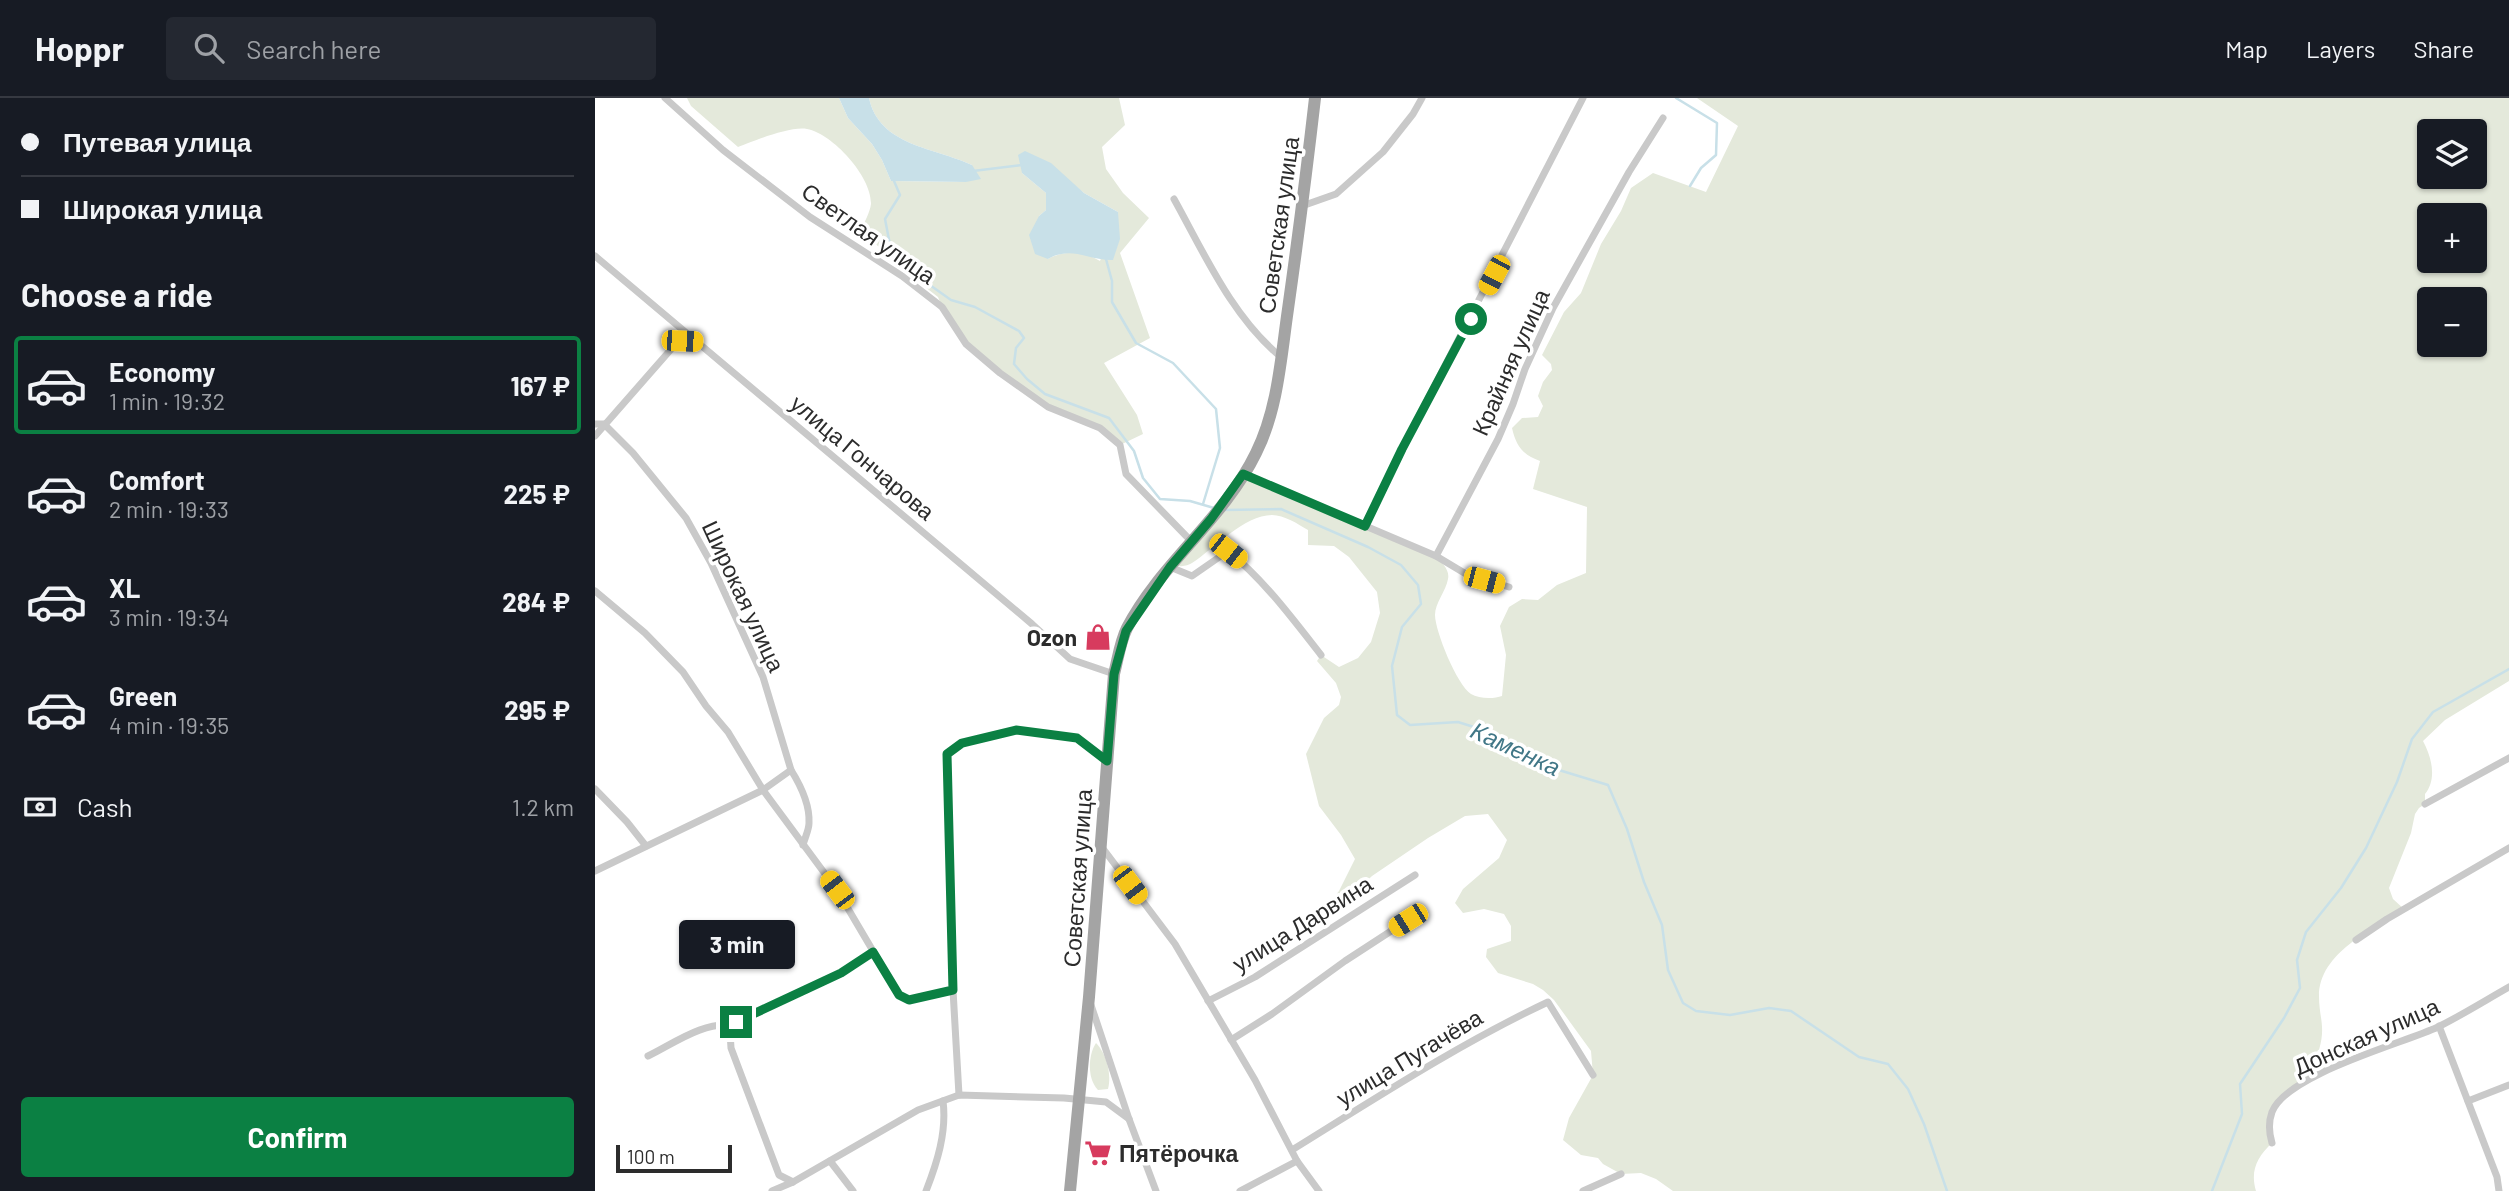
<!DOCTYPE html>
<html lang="en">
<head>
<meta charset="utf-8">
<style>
  :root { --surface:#171b24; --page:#242831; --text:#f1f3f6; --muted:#9ea1a6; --line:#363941; --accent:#0b8043 }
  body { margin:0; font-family:Barlow,sans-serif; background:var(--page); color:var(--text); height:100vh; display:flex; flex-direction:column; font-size:26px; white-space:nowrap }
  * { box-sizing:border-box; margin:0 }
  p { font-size:23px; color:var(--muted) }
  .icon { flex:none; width:38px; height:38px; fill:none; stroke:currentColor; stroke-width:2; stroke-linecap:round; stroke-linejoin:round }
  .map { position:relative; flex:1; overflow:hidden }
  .side { display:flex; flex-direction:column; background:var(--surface); width:595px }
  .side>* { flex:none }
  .top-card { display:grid; align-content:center; height:154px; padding:0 21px; background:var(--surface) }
  .buttons { position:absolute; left:1822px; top:21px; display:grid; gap:14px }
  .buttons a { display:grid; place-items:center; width:70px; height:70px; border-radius:7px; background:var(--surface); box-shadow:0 2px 5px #0004; font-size:35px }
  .scale { position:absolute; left:21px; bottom:18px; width:116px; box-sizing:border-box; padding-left:7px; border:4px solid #2c2c2c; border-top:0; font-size:19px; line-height:24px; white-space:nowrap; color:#2c2c2c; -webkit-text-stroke:5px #fff; paint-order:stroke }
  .end { position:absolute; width:32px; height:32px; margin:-16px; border:9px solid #0b8043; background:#fff; box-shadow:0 0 0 4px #fff }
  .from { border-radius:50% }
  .bubble { position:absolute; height:49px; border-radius:7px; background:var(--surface); box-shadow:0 2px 5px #0004; font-size:23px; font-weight:700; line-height:49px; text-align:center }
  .car { position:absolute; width:21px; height:42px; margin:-21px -10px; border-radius:9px; box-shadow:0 0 5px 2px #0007; background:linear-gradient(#f5c518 24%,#345 0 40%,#f5c518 0 76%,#345 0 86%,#f5c518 0) }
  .top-card b { display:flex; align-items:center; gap:24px; height:66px; font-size:26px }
  .top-card b+b { border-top:2px solid var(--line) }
  .top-card i { width:18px; height:18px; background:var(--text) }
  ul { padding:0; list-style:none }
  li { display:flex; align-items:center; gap:21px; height:98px; margin:0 14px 10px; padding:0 7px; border:4px solid transparent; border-radius:7px }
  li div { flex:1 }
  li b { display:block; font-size:26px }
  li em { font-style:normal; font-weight:700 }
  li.selected { border-color:var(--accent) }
  li>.icon { width:63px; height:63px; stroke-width:1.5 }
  h2 { padding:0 21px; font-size:32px; line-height:84px }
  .pay { display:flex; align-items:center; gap:18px; height:77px; padding:0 21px; font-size:26px }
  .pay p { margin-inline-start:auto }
  .primary-button { display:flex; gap:14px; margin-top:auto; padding:14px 21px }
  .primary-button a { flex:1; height:80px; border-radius:7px; background:var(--accent); color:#fff; font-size:28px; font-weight:700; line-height:80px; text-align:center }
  header { display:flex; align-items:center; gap:42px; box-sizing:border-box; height:98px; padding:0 35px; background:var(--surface); border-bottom:2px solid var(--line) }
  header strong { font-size:33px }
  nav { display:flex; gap:38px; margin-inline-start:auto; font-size:24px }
  .search { width:490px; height:63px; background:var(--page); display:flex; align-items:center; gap:18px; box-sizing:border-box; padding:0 24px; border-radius:7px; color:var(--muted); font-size:26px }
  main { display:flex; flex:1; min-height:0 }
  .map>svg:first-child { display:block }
  .green { fill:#e4e9db; fill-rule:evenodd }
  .water { fill:#c8e0e8 }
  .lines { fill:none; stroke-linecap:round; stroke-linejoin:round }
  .stream { stroke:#c8e0e8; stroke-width:2.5 }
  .minor { stroke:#c9c9c9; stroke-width:7 }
  .primary { stroke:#a4a4a4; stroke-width:12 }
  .route { stroke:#0b8043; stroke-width:9 }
  .labels { text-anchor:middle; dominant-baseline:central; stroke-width:7; stroke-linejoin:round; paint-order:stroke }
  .street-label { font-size:23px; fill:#2c2c2c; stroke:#fff }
  .poi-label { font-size:23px; font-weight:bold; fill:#2c2c2c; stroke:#fff; text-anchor:end }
  .water-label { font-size:24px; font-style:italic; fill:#417787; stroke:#fff }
</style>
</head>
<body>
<header>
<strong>Hoppr</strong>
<div class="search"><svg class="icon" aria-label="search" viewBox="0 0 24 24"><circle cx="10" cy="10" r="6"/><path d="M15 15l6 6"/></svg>Search here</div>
<nav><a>Map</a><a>Layers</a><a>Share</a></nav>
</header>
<main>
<section class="side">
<div class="top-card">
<b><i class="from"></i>Путевая улица</b>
<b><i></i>Широкая улица</b>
</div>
<h2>Choose a ride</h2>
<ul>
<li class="selected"><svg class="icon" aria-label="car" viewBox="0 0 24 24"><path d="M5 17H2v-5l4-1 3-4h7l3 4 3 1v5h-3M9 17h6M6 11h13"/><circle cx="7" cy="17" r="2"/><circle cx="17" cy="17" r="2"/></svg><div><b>Economy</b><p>1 min · 19:32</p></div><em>167 ₽</em></li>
<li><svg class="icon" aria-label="car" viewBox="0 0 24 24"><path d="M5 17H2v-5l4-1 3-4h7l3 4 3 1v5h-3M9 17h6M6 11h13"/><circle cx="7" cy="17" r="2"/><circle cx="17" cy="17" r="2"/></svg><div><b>Comfort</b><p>2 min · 19:33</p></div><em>225 ₽</em></li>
<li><svg class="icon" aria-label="car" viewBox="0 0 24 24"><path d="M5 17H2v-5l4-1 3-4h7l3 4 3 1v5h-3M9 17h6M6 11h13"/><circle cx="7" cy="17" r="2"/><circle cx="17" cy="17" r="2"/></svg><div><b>XL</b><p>3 min · 19:34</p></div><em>284 ₽</em></li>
<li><svg class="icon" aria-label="car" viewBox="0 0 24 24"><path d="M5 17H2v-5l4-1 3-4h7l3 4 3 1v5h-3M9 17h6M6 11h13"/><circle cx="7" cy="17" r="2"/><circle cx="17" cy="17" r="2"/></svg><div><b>Green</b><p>4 min · 19:35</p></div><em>295 ₽</em></li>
</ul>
<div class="pay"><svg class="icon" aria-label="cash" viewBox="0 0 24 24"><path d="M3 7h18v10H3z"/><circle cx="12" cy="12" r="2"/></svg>Cash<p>1.2 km</p></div>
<div class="primary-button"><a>Confirm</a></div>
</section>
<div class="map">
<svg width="1914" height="1093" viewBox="0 0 1914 1093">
  <rect width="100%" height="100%" fill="#fff"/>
  <!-- green -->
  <g class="green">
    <path d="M 92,0 L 244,0 L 253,20 L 277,46 L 287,62 L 296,83 L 371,84 L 377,67 C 341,50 284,48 274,0 L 524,0 L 530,27 L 507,49 L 511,71 L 528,95 L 554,120 L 525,155 L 555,240 L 509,265 L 542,317 L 548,336 L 525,347 L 505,330 L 453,309 L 371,246 L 347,209 L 343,199 L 307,171 L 266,132 C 269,125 275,114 276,106 C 277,79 238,36 212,31 C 195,28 159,43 143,49 L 96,8 ZM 427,75 L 478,86 L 489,95 L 523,114 L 505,163 C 489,153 469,152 453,161 L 444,118 L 451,112 L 451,95 Z"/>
    <path d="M 1102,0 L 1914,0 L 1914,583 L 1850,622 L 1828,643 C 1837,660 1842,681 1830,696 L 1830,706 L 1824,710 L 1820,716 L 1816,735 L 1794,790 L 1798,801 L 1809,811 C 1778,831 1724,855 1724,898 C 1724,920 1731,928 1724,952 L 1734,972 L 1693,995 L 1678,1012 L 1677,1045 C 1662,1059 1655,1073 1661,1093 L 1078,1093 L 1061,1081 L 1046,1075 L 1026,1076 L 1008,1066 L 1003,1060 L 986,1057 L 968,1042 L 974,1020 L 998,977 L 996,953 L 959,902 L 948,892 L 938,886 L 903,875 L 891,859 L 892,851 L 916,843 L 916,828 L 909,816 L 889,811 L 868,815 L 860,805 L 868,791 L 904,760 L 912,742 L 893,716 L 870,718 L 833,740 L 777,778 L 737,816 L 728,813 L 744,793 L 760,761 L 746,737 L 724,708 L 711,656 L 729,620 L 744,607 L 746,599 L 741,585 L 722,563 L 726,557 L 744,569 L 763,560 L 776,544 L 785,515 L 782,494 L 754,459 L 739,448 L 713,447 L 713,432 C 703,426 689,417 677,417 C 649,417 619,451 597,465 C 591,469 582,468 575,469 L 648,376 L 841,458 C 847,465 855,472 853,481 C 851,493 840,505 840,517 C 840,533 862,587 876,596 C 884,601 899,601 907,598 L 911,557 L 905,528 L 914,509 L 927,501 L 943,502 L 962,487 L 991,475 L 992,409 L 938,391 L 945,363 C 928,357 921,348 917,330 L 927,320 L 943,319 L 948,308 L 943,298 L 948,284 L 957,272 L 956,266 L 947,257 L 969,214 L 986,195 L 1006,146 L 1026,113 L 1036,90 L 1058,75 L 1111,94 L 1143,28 ZM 1834,33 L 1880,33 L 1880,79 L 1834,79 ZM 1834,117 L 1880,117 L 1880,163 L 1834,163 ZM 1834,201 L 1880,201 L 1880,247 L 1834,247 Z"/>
    <path d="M 501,945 C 511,955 517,976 513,991 L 503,992 C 492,981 493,957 501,945 Z"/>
  </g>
  <!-- water -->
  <g class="water">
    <path d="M 244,0 L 274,0 C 284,48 341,50 377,67 L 386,81 L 371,84 L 296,83 L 287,62 L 277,46 L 253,20 Z"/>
    <path d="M 430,53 L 456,65 L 489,95 L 523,114 L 525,141 L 518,162 C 494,163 477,147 453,161 L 440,156 L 434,137 L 444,118 L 451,112 L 451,95 L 427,75 L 423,57 Z"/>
  </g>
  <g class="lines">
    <!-- stream -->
    <g class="stream">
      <path d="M 1081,0 L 1122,25 L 1121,57 L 1106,70 L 1095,88"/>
      <path d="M 378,73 L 427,67"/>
      <path d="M 299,83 L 305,97 L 290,121 L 296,152 L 325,180 L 356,202 L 380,209 L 424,233 L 429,240 L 421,250 L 419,266 L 432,281 L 450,296 L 514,320 L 539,353 L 548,380 L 565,401 L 595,403 L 619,410"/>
      <path d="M 511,161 L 517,183 L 517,204 L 541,245 L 578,265 L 621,311 L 625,350 L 608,406"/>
      <path d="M 629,412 L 686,411 L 773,449 L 806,467 L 823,487 L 826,506 L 807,529 L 797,568 L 802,617 L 815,627 L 863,624 L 901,636 L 954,669 L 1013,687 L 1032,731 L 1049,784 L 1067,827 L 1073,872 L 1088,905 L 1101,913 L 1135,917 L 1174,910 L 1196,913 L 1264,959 L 1293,966 L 1313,991 L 1329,1026 L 1352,1093"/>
      <path d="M 1617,1093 L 1647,1016 L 1645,986 L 1689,920 L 1705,890 L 1702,862 L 1711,834 L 1746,790 L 1771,750 L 1802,684 L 1817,641 L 1838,614 L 1914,571"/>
    </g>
    <!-- minor -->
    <g class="minor">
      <path d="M 70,0 L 128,52 L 215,119 L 307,178 L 347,209 L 371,246 L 405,275 L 453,309 L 505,330 L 525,347 L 531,376 L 597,444"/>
      <path d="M 579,101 C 609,155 637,219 686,259"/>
      <path d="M 707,108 L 741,96 L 788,54 L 818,16 L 827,0"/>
      <path d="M 0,158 L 437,526 L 475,561 L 519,576"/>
      <path d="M 0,326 L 9,326 L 38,355 L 91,420 L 116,465 L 168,579 L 196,672 L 168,692 L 0,773"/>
      <path d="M 0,338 L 78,249 L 87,243 L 103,244"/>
      <path d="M 648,376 L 841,458 L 871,476 L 914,489"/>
      <path d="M 770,428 L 807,351 L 988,0"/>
      <path d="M 841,458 L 903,341 L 918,306 L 930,271 L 958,210 L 1034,74 L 1068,20"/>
      <path d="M 575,469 L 597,478 L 633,453 C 669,482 697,520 726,557"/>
      <path d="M 0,493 L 50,535 L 88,574 L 111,608 L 133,634 L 168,692 L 242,792 L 304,897 L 314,902 L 358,892"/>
      <path d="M 196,672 C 206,688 215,706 214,725 C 214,732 210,739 208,747"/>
      <path d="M 0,691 L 32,724 L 51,748"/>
      <path d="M 1830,706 L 1914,660"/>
      <path d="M 506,748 L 580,846 L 660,982 L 702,1063 L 724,1093"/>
      <path d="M 1761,842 L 1792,821 L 1914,750"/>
      <path d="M 613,903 L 660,879 L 820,777"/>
      <path d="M 496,907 L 534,1021 L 561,1093"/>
      <path d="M 1844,928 L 1902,1079 L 1904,1093"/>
      <path d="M 636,942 L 677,916 L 750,863 L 813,822"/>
      <path d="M 53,958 C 78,946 110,922 139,928"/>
      <path d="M 364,997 L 358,892 L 352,656 L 367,645 L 421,632 L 482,640 L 512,663"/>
      <path d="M 1873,1003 L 1914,987"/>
      <path d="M 1677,1045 C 1674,1035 1673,1025 1677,1014 C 1692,976 1806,946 1843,929 C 1867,917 1891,902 1914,889"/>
      <path d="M 697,1052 C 781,1000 864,946 953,904 L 998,977"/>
      <path d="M 235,1063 L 258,1093"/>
      <path d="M 198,1084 L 184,1077 L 136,950 L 135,934 L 141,924 L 246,875 L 278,854"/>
      <path d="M 177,1093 L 198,1084 L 323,1012 L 364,997 L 469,1000 L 511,1004 L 534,1021"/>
      <path d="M 331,1093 C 342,1065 352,1034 348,1003"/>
      <path d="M 645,1093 L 702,1063"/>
      <path d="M 988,1093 L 1026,1076"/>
    </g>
    <!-- primary -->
    <path class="primary" d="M 475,1093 L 494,899 L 519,576 C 523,561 525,544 532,530 C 565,466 629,421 661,355 C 683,311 686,259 693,211 C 703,140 712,70 720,0"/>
  </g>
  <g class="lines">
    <!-- route -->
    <path class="route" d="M 141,924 L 246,875 L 278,854 L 304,897 L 314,902 L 358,892 L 352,656 L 367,645 L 421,632 L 482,640 L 512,663 L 519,576 L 531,533 L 575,469 L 616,421 L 648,376 L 770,428 L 807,351 L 876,221"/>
  </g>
  <!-- icons -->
  <defs>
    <symbol id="shop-bare" viewBox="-9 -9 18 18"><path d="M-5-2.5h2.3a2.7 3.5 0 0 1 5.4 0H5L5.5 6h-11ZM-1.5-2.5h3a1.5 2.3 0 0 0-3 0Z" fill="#d73b5e" stroke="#fff" stroke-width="2.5" paint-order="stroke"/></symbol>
    <symbol id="supermarket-bare" viewBox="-9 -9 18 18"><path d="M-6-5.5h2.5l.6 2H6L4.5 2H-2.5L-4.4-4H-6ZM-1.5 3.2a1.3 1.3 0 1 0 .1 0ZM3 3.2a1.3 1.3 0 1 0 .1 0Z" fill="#d73b5e" stroke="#fff" stroke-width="2.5" paint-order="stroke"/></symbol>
  </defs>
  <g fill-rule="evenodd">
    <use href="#shop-bare" x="484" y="520" width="38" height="38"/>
    <use href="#supermarket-bare" x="484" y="1036" width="38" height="38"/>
  </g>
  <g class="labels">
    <!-- street labels -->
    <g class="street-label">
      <text transform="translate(683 127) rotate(-82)">Советская улица</text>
      <text transform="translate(274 135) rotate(35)">Светлая улица</text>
      <text transform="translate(915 264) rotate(-66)">Крайняя улица</text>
      <text transform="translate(268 359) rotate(40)">улица Гончарова</text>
      <text transform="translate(149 498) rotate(65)">Широкая улица</text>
      <text transform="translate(482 780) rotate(-86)">Советская улица</text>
      <text transform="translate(707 825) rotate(-32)">улица Дарвина</text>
      <text transform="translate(1771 938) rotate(-24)">Донская улица</text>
      <text transform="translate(814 959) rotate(-31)">улица Пугачёва</text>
    </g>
    <!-- poi labels -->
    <g class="poi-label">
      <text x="482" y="539">Ozon</text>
      <text x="524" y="1055" text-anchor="start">Пятёрочка</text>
    </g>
    <!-- water labels -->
    <g class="water-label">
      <text transform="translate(921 650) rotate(25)">Каменка</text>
    </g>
  </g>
</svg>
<div class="buttons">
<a><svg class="icon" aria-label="layers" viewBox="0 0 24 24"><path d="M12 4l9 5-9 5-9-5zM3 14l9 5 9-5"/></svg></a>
<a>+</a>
<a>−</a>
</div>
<div class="scale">100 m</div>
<i class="end from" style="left:876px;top:221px"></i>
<i class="end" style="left:141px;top:924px"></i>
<div class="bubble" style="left:84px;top:822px;width:116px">3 min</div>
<i class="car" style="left:899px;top:177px;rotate:208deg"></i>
<i class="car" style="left:87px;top:243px;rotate:92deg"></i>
<i class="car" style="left:633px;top:453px;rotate:128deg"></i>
<i class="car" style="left:889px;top:482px;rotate:105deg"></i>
<i class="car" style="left:535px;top:787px;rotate:143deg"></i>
<i class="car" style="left:242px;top:792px;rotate:323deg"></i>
<i class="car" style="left:813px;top:822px;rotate:238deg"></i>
</div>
</main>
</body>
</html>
